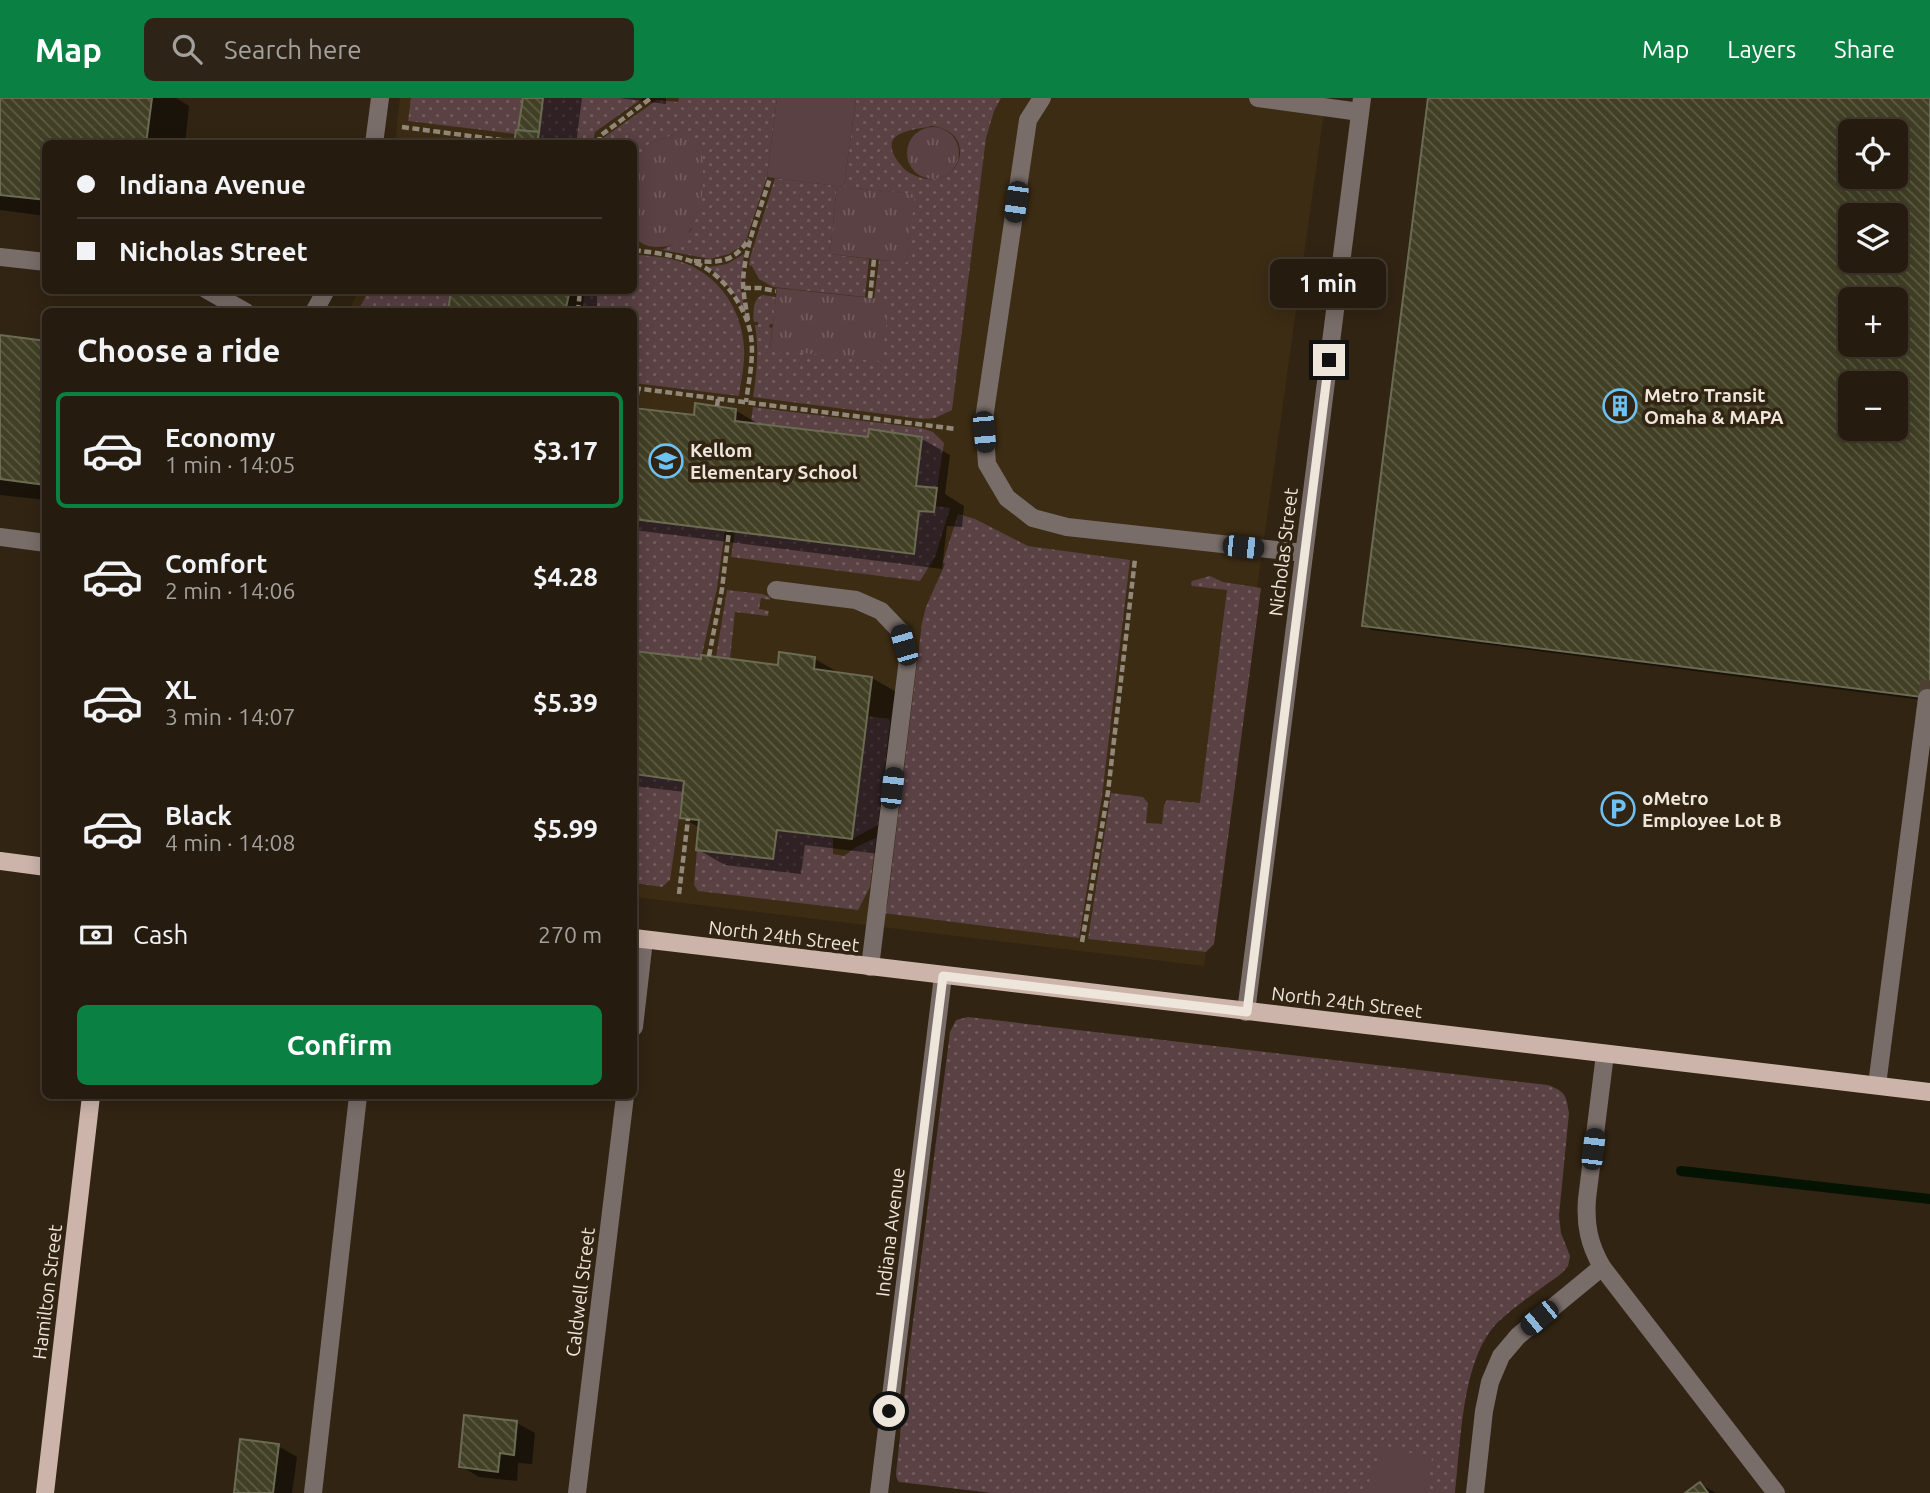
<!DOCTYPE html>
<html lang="en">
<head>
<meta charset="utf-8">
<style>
  :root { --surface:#251b0e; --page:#2d2417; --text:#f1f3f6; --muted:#a3a19e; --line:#42392e; --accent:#0b8043 }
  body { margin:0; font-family:Ubuntu,sans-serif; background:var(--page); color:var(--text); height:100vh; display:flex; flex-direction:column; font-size:26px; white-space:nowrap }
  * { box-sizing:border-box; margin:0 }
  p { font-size:23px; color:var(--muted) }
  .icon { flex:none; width:38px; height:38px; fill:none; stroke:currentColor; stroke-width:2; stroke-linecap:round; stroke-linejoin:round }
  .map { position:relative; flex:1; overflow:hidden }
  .panel { position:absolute; left:42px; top:210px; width:595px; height:791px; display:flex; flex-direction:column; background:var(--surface); border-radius:10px; box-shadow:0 4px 18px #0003,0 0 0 2px var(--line) }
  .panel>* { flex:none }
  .banner { position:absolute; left:42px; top:42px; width:595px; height:154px; border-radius:10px; box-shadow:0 4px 18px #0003,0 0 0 2px var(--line); display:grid; align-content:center; height:154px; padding:0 35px; background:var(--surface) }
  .tools { position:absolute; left:1838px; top:21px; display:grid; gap:14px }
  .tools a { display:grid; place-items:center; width:70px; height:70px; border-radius:10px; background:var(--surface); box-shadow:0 4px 18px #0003,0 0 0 2px var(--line); font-size:35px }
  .end { position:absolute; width:32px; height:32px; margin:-16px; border:9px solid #eee6db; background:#111; box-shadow:0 0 0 4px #111 }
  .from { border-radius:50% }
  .bubble { position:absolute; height:49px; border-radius:10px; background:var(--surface); box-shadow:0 4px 18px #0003,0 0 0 2px var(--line); font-size:23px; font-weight:700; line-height:49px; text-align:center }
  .car { position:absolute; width:21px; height:42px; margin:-21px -10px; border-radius:9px; box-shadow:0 0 5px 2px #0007; background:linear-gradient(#222 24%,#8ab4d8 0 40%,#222 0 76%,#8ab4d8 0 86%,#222 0) }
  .banner b { display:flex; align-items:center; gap:24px; height:66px; font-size:26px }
  .banner b+b { border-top:2px solid var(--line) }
  .banner i { width:18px; height:18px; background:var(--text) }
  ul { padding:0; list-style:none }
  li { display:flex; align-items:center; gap:21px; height:116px; margin:0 14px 10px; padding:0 21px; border:4px solid transparent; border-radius:10px }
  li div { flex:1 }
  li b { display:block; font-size:26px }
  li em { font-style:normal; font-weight:700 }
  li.selected { border-color:var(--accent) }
  li>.icon { width:63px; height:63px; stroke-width:1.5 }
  h2 { padding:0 35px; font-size:32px; line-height:84px }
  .pay { display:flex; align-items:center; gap:18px; height:77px; padding:0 35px; font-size:26px }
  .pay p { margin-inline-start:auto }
  .primary-button { display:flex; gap:14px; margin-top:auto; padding:14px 35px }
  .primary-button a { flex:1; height:80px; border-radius:10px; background:var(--accent); color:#fff; font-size:28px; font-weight:700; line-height:80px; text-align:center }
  header { display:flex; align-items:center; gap:42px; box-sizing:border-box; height:98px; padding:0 35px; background:var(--accent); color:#fff }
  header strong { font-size:33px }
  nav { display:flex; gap:38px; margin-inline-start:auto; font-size:24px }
  .search { width:490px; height:63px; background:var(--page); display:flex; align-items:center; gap:18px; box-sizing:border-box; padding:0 24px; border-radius:10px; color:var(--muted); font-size:26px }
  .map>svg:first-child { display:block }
  .built { fill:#3c2c14 }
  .grass { fill:url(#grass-dots); fill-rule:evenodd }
  .park { fill:url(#park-tufts) }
  .garden { fill:#5a4144 }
  .shadow { fill:#0007; fill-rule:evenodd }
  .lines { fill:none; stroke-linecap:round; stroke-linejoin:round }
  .stream { stroke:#051302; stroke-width:10 }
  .building { fill:url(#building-back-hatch); stroke:#6b6b54; stroke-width:2; fill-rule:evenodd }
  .minor-tunnel { stroke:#4d4131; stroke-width:18; stroke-dasharray:18 9; stroke-linecap:butt }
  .path { stroke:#92887a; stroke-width:4.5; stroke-dasharray:7 3.5; stroke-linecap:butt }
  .minor { stroke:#796d69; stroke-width:18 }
  .major { stroke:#ccb4ab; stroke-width:18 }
  .route { stroke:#eee6db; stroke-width:9 }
  .labels { text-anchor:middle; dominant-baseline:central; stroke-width:7; stroke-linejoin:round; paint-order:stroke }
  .poi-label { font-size:19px; font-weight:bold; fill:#eee6db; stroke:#312413; text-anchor:start }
  .street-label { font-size:19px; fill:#eee6db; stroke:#312413 }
</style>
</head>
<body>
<header>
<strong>Map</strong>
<div class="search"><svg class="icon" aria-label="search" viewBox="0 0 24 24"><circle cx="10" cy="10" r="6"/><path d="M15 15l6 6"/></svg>Search here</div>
<nav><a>Map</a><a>Layers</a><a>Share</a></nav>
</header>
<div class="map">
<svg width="1930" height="1395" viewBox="0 0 1930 1395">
  <defs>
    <pattern id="grass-dots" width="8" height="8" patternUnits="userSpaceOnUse" patternTransform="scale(1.75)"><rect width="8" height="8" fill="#5a4144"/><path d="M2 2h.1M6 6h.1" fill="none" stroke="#725c5e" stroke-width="1.8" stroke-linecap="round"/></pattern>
    <pattern id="park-tufts" width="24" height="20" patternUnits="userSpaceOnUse" patternTransform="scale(1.75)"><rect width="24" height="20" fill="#5a4144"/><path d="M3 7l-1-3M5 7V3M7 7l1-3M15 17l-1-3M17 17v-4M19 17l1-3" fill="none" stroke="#725c5e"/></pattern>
    <pattern id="building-back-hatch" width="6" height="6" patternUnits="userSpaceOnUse" patternTransform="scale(1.75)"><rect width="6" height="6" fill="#414025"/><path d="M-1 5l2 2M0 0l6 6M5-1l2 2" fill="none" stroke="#5d5c44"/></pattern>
  </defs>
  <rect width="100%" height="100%" fill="#312413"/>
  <!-- built -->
  <path class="built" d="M 400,0 L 1326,0 L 1204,868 L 634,799 L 634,214 L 348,214 L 358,193 L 634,192 L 634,46 L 395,45 Z"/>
  <!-- grass -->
  <g class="grass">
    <path d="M 411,0 L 523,0 L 518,32 L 516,32 L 516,36 L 408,23 Z"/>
    <path d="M 543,0 L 643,0 L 595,34 L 593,45 L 538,40 Z"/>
    <path d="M 679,0 L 777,0 L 767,79 L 746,142 L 740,149 L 729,156 L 710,161 L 662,152 L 680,142 L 691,132 L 703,83 L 703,62 L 700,48 L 676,36 L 650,45 L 634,66 L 634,46 L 603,46 L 603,40 L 657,2 L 678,4 Z"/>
    <path d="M 856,0 L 1001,0 L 994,13 L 986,40 L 952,312 L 935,320 L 922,321 L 753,299 C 757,274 759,252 755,227 L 758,227 L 758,224 L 754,224 C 753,216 752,200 763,197 C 764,197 774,199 776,199 L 773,226 L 770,226 L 769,229 L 772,230 L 770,251 L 889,203 L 874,201 L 879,162 L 907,164 L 914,96 L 844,89 ZM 932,28 C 983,34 958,102 910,75 C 904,72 898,64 895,59 C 880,32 917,32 932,28 Z"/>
    <path d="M 775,80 L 837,88 L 830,156 L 869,161 L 865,199 L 773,189 L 759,181 L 752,168 L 749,167 L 750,160 Z"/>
    <path d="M 634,156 C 646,158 659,158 671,161 C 713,170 742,207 744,250 C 745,266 741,283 739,298 L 634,285 L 634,214 L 582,213 L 585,193 L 634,192 Z"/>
    <path d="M 744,156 L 741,193 L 746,216 L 732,192 L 709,169 L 727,166 Z"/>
    <path d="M 368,193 L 451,193 L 448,213 L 358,214 Z"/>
    <path d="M 753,309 L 921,330 L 933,334 L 944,345 L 937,390 L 916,388 L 922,339 L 869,332 L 868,339 L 751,325 Z"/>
    <path d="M 935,408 L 950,410 L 935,459 L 920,483 L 731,459 L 735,434 L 914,456 L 919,413 L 934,414 Z"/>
    <path d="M 958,416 L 975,421 L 1028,448 L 1130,462 L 1102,698 L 1079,840 L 883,815 L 884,811 L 887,809 L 922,525 L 926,509 L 945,466 L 943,464 Z"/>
    <path d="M 634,421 L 725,432 L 717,490 L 701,561 L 634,553 Z"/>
    <path d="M 1210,478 L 1223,484 L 1261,490 L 1214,846 L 1206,854 L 1088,841 L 1111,695 L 1143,699 L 1148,705 L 1146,725 L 1162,726 L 1164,707 L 1167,702 L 1200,705 L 1227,492 L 1192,488 L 1191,486 L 1192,483 Z"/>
    <path d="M 727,492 L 762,496 L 770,499 L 770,502 L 761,500 L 759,511 L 769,513 L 768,518 L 735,514 L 730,561 L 716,559 Z"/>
    <path d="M 867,618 L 889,621 L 890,624 L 878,727 L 848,743 Z"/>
    <path d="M 634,676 L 684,683 L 670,782 L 662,789 L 634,785 Z"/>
    <path d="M 777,732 L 833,739 L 833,756 L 844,758 L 858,748 L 876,740 L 870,789 L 858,812 L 698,793 L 694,787 L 697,752 L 773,761 Z"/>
    <path d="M 968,919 L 1548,987 C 1566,994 1566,997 1569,1015 L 1559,1118 L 1561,1135 L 1570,1158 L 1568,1168 L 1562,1175 C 1541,1191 1517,1206 1498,1224 C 1461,1261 1461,1346 1455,1395 L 992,1395 L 899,1384 L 897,1381 L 896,1376 L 908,1263 L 950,934 L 956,922 Z"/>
  </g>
  <!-- park -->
  <g class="park">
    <circle cx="933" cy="55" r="26"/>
    <path d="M 676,36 C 683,37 691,38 697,43 C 704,50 703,65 703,75 C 704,105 696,149 658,149 C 648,149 641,146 634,139 L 634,64 L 642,53 L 650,45 Z"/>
    <path d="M 837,88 L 915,96 L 907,165 L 830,156 Z"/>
    <path d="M 777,190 L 889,202 L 882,264 L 770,251 Z"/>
  </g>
  <!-- garden -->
  <g class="garden">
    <path d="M 777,0 L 856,0 L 844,89 L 767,79 Z"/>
    <path d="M 1382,1350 L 1432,1359 L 1426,1395 L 1376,1395 L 1376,1393 L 1368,1391 L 1371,1374 L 1378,1374 Z"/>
  </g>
  <!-- shadow -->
  <g class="shadow">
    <path d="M 0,0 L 176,0 L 189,8 L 185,46 L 46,46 L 46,118 L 0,112 Z"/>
    <path d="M 524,0 L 582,0 L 576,46 L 516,46 Z"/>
    <path d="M 619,0 L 666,0 L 666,6 Z"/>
    <path d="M 1430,0 L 1930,0 L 1930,603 L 1372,532 L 1364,527 ZM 1850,33 L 1895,33 L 1895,79 L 1850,79 ZM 1850,117 L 1895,117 L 1895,163 L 1850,163 ZM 1850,201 L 1895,201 L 1895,247 L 1850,247 ZM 1850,285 L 1895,285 L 1895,331 L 1850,331 Z"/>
    <path d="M 453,192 L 597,192 L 597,209 L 596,214 L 450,214 Z"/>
    <path d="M 0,239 L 46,244 L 46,402 L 0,397 Z"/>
    <path d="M 634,311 L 695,319 L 735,312 L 762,328 L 869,341 L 922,341 L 950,357 L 945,396 L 964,408 L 962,429 L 947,428 L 942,471 L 634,432 Z"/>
    <path d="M 634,555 L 702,563 L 779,568 L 815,561 L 841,576 L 872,580 L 900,596 L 880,756 L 805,747 L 801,776 L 725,767 L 697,751 L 700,730 L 681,719 L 685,694 L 634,688 Z"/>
    <path d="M 517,1325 L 535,1335 L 532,1366 L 518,1365 L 517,1383 L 479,1379 L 461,1368 Z"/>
    <path d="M 278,1348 L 297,1359 L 292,1395 L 235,1395 Z"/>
    <path d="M 1700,1386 L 1716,1395 L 1689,1395 Z"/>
  </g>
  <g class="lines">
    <!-- stream -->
    <path class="stream" d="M 1681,1073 L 1930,1101"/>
  </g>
  <!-- building -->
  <g class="building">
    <path d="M 0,0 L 152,0 L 146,46 L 46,46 L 46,102 L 0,97 Z"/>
    <path d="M 523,0 L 543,0 L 539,34 L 518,32 Z"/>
    <path d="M 1428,0 L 1930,0 L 1930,600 L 1362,528 ZM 1850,33 L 1895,33 L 1895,79 L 1850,79 ZM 1850,117 L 1895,117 L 1895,163 L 1850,163 ZM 1850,201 L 1895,201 L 1895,247 L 1850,247 ZM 1850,285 L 1895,285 L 1895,331 L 1850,331 Z"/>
    <path d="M 516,32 L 539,34 L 537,46 L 514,46 Z"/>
    <path d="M 451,192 L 570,192 L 565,214 L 448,214 Z"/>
    <path d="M 0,237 L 46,243 L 46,387 L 0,381 Z"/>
    <path d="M 695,305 L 736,311 L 735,323 L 868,339 L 869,331 L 922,339 L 916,388 L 937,390 L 934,414 L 919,413 L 914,456 L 634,421 L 634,310 L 694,317 Z"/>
    <path d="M 634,553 L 701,561 L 701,557 L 778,567 L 779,554 L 815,559 L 814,571 L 872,579 L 852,741 L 777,732 L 773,761 L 696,752 L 699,722 L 680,720 L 684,683 L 634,676 Z"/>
    <path d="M 464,1317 L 517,1323 L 514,1357 L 500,1355 L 498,1374 L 459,1369 Z"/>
    <path d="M 240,1341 L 279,1346 L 273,1395 L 234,1395 Z"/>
    <path d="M 1700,1384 L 1708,1395 L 1685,1395 L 1697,1386 Z"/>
  </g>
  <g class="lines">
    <!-- minor-tunnel -->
    <path class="minor-tunnel" d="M 1927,600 L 1930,578"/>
    <!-- path -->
    <g class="path">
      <path d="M 402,29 L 531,46"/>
      <path d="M 599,46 L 600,38 L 651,0"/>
      <path d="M 634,152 C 655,155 678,157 698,166 C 723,177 744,207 750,233 C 755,256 749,281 746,304"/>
      <path d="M 694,163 C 720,165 734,164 749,141"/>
      <path d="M 744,190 L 760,190 L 776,193"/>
      <path d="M 870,200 L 874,161"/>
      <path d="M 578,214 L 580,192"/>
      <path d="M 748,222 C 746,209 743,196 743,183 C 745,148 760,113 770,80"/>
      <path d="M 634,290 L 956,331"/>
      <path d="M 717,308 L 718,301"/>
      <path d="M 635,310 L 638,290"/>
      <path d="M 709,558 L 722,491 L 729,433"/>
      <path d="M 679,796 L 688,721"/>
      <path d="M 1082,844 L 1108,694 L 1135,461"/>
    </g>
    <!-- minor -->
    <g class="minor">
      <path d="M 1042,0 L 1028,22 L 984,321 L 987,366 L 1007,400 L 1033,420 L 1067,429 L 1304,455"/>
      <path d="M 1258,0 L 1360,14"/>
      <path d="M 374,46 L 380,0"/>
      <path d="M 0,159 L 46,164"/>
      <path d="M 207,192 L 246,214"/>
      <path d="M 314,214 L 326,192"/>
      <path d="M 0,439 L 46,445"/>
      <path d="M 776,492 L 856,502 L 881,513 L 900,533 L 908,561 L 870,869"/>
      <path d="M 1246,914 L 1362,0"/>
      <path d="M 634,929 L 644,842"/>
      <path d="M 1605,956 L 1587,1101 C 1585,1127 1589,1146 1602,1169 L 1776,1395"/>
      <path d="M 1877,987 L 1927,600"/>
      <path d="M 313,1395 L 358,998"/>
      <path d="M 577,1395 L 625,998"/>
      <path d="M 879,1395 L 943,878"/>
      <path d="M 1475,1395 L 1484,1313 L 1490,1284 L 1501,1258 L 1518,1238 L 1602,1169"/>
    </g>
    <!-- major -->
    <g class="major">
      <path d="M 0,763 L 46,769"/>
      <path d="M 634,840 L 1930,994"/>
      <path d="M 45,1395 L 91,998"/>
    </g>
  </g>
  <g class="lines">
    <!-- route -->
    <path class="route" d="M 889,1313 L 943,878 L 1247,914 L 1329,262"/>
  </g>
  <!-- icons -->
  <defs>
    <symbol id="building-ring" viewBox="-11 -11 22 22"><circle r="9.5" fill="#312413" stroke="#6ec2f3" stroke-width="1.5"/><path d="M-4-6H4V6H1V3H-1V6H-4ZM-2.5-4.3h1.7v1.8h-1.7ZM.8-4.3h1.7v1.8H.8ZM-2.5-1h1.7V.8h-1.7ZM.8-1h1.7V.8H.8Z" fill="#6ec2f3"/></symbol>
    <symbol id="school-ring" viewBox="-11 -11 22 22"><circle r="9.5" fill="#312413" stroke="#6ec2f3" stroke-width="1.5"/><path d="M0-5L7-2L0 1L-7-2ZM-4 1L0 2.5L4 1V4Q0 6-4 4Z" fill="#6ec2f3"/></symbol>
    <symbol id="parking-ring" viewBox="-11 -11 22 22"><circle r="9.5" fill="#312413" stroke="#6ec2f3" stroke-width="1.5"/><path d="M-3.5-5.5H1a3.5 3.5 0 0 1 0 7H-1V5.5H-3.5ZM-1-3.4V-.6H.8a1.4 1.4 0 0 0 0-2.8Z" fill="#6ec2f3"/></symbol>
  </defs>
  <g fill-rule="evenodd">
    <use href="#building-ring" x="1601" y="289" width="38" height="38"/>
    <use href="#school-ring" x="647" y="344" width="38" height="38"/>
    <use href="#parking-ring" x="1599" y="692" width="38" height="38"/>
  </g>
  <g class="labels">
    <!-- poi labels -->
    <g class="poi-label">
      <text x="1644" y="297">Metro Transit<tspan x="1644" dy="22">Omaha &amp; MAPA</tspan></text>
      <text x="690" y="352">Kellom<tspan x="690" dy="22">Elementary School</tspan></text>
      <text x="1642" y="700">oMetro<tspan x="1642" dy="22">Employee Lot B</tspan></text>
    </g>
    <!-- street labels -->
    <g class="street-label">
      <text transform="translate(1283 454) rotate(-83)">Nicholas Street</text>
      <text transform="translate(784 838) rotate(7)">North 24th Street</text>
      <text transform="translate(1347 904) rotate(7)">North 24th Street</text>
      <text transform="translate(890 1134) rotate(-83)">Indiana Avenue</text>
      <text transform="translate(47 1194) rotate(-83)">Hamilton Street</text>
      <text transform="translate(580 1194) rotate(-83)">Caldwell Street</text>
    </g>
  </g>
</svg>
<div class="tools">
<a><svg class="icon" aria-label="locate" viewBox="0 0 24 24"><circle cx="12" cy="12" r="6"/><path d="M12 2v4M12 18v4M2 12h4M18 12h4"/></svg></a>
<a><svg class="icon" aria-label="layers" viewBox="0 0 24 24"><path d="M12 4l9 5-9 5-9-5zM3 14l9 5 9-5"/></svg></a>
<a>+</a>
<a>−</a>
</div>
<i class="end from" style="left:889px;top:1313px"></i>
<i class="end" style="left:1329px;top:262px"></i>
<div class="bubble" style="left:1270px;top:161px;width:116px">1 min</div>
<i class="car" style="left:1016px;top:104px;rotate:188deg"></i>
<i class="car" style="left:984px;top:334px;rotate:175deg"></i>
<i class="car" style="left:1243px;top:449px;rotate:96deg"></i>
<i class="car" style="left:904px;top:547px;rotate:344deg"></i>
<i class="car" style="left:892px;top:690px;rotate:7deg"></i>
<i class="car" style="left:1593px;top:1051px;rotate:7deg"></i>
<i class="car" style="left:1539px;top:1220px;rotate:231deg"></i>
<div class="banner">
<b><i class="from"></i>Indiana Avenue</b>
<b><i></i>Nicholas Street</b>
</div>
<section class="panel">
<h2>Choose a ride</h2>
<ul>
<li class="selected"><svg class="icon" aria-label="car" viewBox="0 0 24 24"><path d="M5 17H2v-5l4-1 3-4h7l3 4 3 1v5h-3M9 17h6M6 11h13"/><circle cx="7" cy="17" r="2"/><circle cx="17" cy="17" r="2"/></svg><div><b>Economy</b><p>1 min · 14:05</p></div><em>$3.17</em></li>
<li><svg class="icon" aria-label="car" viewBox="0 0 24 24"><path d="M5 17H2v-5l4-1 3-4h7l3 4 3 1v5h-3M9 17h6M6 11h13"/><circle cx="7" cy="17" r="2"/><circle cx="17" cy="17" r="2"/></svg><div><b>Comfort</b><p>2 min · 14:06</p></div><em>$4.28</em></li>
<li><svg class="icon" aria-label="car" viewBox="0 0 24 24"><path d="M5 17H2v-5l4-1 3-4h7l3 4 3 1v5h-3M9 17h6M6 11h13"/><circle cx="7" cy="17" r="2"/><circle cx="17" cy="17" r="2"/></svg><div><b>XL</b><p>3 min · 14:07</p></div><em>$5.39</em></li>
<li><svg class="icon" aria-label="car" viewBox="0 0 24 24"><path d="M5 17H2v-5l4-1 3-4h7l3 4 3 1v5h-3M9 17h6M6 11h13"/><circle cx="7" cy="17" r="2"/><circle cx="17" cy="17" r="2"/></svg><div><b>Black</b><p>4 min · 14:08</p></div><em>$5.99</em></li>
</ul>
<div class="pay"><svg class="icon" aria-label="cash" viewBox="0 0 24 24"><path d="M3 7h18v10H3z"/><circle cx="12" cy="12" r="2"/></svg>Cash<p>270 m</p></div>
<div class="primary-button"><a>Confirm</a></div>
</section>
</div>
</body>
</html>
